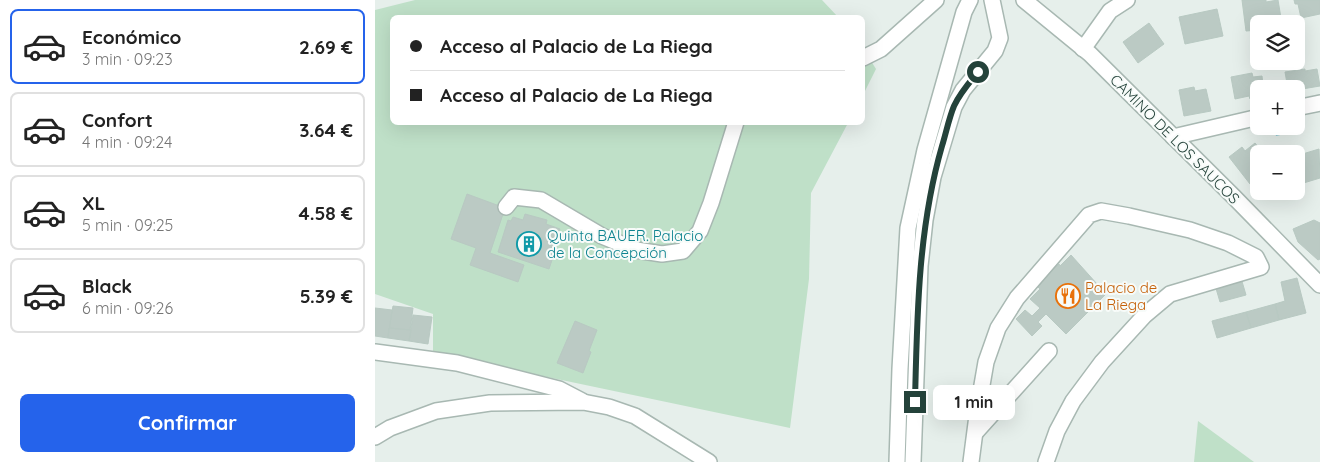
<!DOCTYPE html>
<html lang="es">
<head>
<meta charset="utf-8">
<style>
  :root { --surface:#fff; --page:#f2f2f2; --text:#222; --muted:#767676; --line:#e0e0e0; --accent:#2563eb }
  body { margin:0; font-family:Quicksand,sans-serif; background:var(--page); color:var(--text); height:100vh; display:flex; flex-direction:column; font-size:19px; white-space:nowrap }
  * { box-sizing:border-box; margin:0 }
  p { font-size:16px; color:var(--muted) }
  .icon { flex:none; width:28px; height:28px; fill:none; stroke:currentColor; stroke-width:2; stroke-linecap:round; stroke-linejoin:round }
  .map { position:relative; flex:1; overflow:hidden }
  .side { display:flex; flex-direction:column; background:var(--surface); width:375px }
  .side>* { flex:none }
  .banner { position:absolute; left:15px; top:15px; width:475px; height:110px; border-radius:8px; box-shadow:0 5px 20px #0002; display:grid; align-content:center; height:110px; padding:0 20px; background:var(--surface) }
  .fabs { position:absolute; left:875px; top:15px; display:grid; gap:10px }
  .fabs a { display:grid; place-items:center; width:55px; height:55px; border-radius:8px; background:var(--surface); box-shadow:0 5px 20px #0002; font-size:25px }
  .end { position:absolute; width:22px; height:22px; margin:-11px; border:6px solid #24423a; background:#fff; box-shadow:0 0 0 2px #fff }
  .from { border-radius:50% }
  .bubble { position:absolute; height:35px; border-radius:8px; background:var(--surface); box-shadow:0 5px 20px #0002; font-size:16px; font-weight:800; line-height:35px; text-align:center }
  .banner b { display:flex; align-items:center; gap:18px; height:48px; font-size:19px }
  .banner b+b { border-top:1px solid var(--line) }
  .banner i { width:12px; height:12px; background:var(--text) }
  ul { padding:9px 0 0; list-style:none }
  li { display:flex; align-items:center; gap:15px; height:75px; margin:0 10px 8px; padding:0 10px; border:2px solid var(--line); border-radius:8px }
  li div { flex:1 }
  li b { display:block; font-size:19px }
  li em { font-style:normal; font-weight:800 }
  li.on { border-color:var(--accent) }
  li>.icon { width:45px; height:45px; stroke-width:1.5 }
  .button { display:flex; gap:10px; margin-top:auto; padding:10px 20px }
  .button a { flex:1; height:58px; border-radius:8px; background:var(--accent); color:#fff; font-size:20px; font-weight:800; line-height:58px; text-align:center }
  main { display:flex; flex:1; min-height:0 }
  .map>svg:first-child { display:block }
  .green { fill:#bfe0c8 }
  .water { fill:#8ec9d4 }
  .building { fill:#bbcac4; stroke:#b8c9c2 }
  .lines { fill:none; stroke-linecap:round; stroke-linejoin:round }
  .minor-casing { stroke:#a8b8b2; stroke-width:18 }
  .minor { stroke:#fff; stroke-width:15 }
  .route { stroke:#24423a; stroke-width:6 }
  .labels { text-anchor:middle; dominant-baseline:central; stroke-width:4; stroke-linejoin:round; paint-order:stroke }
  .street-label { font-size:15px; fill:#24423a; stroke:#f7fbf9 }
  .culture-label { font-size:15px; fill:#0d838f; stroke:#f7fbf9; text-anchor:start }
  .food-label { font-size:15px; fill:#c56008; stroke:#f7fbf9; text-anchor:start }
</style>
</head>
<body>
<main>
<section class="side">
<ul>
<li class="on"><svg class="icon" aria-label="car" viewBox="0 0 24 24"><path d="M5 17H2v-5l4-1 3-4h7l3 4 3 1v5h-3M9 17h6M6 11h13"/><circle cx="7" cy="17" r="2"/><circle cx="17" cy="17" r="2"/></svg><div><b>Económico</b><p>3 min · 09:23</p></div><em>2.69 €</em></li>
<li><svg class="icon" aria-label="car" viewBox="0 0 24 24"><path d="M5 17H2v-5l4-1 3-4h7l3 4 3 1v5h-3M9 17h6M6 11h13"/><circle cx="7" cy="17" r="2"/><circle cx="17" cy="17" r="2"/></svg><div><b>Confort</b><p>4 min · 09:24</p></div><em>3.64 €</em></li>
<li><svg class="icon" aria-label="car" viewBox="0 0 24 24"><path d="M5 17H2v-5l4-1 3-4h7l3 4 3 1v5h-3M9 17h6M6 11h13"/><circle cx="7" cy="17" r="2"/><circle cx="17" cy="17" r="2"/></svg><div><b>XL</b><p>5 min · 09:25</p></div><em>4.58 €</em></li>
<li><svg class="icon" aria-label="car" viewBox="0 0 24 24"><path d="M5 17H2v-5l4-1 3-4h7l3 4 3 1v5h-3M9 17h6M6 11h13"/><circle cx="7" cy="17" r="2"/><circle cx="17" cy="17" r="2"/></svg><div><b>Black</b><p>6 min · 09:26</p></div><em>5.39 €</em></li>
</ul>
<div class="button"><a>Confirmar</a></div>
</section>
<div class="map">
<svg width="945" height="462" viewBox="0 0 945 462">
  <rect width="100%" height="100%" fill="#e6efeb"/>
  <!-- green -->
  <g class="green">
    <path d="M 40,0 L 447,0 L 463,17 L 18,18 L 18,122 L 473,123 L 436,193 L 434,279 L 415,428 L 58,353 L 58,314 L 0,294 L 0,10 Z"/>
    <path d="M 488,48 L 501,69 L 488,95 Z"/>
    <path d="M 823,421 L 879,462 L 819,462 Z"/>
  </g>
  <!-- water -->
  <path class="water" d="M 903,126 L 917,126 L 918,132 L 901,136 L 899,127 Z"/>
  <!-- building -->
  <g class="building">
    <path d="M 867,0 L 891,0 L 891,2 L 903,0 L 907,24 L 884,24 L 884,30 L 871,31 Z"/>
    <path d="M 919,0 L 945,0 L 945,14 L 926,18 L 923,4 L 920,4 Z"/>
    <path d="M 842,9 L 848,36 L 810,44 L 804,17 Z"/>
    <path d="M 774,23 L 789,44 L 763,63 L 748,42 Z"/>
    <path d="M 930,69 L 930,71 L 942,69 L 945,86 L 921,90 L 913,89 L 910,72 Z"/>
    <path d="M 877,73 L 878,77 L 887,76 L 888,85 L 897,84 L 897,89 L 884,89 L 884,98 L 875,99 L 874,96 L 860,99 L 856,77 Z"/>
    <path d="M 819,87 L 820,91 L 831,89 L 836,111 L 809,116 L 804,90 Z"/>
    <path d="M 880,143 L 889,154 L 884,154 L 884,177 L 875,184 L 854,157 L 867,147 L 870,151 Z"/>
    <path d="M 944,149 L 945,178 L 922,185 L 921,156 Z"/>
    <path d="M 92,194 L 130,208 L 115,253 L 149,265 L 143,282 L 95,265 L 101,248 L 76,239 Z"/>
    <path d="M 150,214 L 172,220 L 171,224 L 185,229 L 182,235 L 185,236 L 174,269 L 123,252 L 133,220 L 136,221 L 138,217 L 148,220 Z"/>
    <path d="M 939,220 L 945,223 L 945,259 L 943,260 L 923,242 L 918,229 Z"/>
    <path d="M 696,255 L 731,294 L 691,334 L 671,314 L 663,322 L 667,326 L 657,336 L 641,319 L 650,310 L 657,316 L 665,308 L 655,299 L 665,289 L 662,286 L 684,264 L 685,266 Z"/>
    <path d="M 866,278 L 871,295 L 845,302 L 840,285 Z"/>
    <path d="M 922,278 L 931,313 L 904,320 L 900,304 L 910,301 L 906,282 Z"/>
    <path d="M 900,304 L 904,320 L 876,328 L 871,312 Z"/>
    <path d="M 18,306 L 38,308 L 35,331 L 14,328 Z"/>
    <path d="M 0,308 L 17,310 L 13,338 L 0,336 Z"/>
    <path d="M 871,312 L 876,328 L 842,338 L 837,321 Z"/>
    <path d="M 38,315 L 57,317 L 53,344 L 34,341 Z"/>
    <path d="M 200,321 L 222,330 L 214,351 L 216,352 L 208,373 L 182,363 Z"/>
    <path d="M 14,328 L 36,330 L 34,341 L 13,338 Z"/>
  </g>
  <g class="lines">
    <defs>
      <g id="minor">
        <path d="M 649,0 L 715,54 L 859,197 L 945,285"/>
        <path d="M 708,49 L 735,11 L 752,0"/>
        <path d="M 488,58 L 506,49 L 561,0"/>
        <path d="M 921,108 L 945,103"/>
        <path d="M 798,137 L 884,117"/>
        <path d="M 131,207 L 139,197 L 166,200 L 227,236 L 261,250 L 287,254 L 308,251 L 325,231 L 336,203 L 361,122"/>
        <path d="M 0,352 L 82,363 L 184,389 L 207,401"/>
        <path d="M 601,432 L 674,351"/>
        <path d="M 0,437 L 15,428 L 61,411 L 115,403 L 208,402 L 234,407 L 260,416 L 334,462"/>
        <path d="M 522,462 L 525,369 L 533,228 L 550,150 L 589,12 L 595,0"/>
        <path d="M 538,462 L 545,266 L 550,220 L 558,177 L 579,107 L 588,90 L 620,51 L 625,38 L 617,0"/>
        <path d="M 596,462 L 603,408 L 611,362 L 623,328 L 642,298 L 714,215 L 726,211 L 754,216 L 815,230 L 853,243 L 881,257 L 886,267 L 795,294 L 770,315 L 727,362 L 698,401 L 682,431 L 671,462"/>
      </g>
    </defs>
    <!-- minor casing -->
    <use href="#minor" class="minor-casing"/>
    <!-- minor -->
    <use href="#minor" class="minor"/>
  </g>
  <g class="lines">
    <!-- route -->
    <path class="route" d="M 540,402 C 542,316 543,229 567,146 C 571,133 574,118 579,106 C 585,93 594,83 603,72"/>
  </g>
  <!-- icons -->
  <defs>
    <symbol id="building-ring" viewBox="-11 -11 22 22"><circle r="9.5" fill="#f7fbf9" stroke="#0f9aa8" stroke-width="1.5"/><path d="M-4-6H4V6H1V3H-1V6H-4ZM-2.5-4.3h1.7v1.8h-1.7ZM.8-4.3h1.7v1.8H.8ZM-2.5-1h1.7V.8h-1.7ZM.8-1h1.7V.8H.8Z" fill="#0f9aa8"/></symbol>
    <symbol id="restaurant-ring" viewBox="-11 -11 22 22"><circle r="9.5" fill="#f7fbf9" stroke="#e8710a" stroke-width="1.5"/><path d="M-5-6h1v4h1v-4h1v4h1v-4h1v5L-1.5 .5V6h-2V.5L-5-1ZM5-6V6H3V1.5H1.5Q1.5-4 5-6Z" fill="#e8710a"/></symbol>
  </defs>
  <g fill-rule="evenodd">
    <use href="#building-ring" x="140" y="230" width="28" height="28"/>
    <use href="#restaurant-ring" x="679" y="282" width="28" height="28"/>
  </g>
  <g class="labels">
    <!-- street labels -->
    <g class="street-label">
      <text transform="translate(800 139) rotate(45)">CAMINO DE LOS SAUCOS</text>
    </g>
    <!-- culture labels -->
    <g class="culture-label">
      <text x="172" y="235">Quinta BAUER. Palacio<tspan x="172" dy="17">de la Concepción</tspan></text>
    </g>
    <!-- food labels -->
    <g class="food-label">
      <text x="710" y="287">Palacio de<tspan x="710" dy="17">La Riega</tspan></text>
    </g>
  </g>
</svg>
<div class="fabs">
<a><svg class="icon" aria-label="layers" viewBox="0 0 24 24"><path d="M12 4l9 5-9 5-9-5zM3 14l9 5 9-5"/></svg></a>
<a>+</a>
<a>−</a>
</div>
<i class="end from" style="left:603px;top:72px"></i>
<i class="end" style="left:540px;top:402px"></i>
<div class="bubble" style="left:558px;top:385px;width:82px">1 min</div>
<div class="banner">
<b><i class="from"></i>Acceso al Palacio de La Riega</b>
<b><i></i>Acceso al Palacio de La Riega</b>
</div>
</div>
</main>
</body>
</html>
